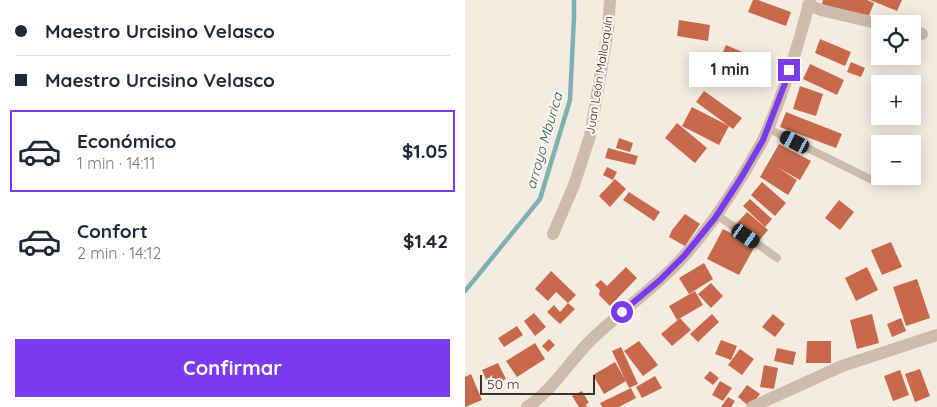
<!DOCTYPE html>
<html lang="es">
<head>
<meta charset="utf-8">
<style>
  :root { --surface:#fff; --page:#f6f6f7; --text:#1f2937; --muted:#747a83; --line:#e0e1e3; --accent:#7c3aed }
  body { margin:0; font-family:Quicksand,sans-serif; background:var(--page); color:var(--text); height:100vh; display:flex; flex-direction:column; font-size:19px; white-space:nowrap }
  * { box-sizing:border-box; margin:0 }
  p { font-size:16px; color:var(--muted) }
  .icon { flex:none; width:28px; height:28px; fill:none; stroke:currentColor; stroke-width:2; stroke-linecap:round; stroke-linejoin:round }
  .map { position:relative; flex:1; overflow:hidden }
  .side { display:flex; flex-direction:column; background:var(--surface); width:465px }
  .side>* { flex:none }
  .guide { display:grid; align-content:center; height:110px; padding:0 15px; background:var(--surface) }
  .tools { position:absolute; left:406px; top:15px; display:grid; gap:10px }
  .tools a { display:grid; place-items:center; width:50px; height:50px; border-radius:0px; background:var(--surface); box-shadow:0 2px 12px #0003; font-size:25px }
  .scale { position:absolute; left:15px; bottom:12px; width:115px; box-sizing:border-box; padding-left:5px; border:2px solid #3b302b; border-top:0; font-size:14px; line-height:18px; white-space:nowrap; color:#3b302b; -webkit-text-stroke:4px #fbf5ee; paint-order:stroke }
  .end { position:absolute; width:22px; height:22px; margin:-11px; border:6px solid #7c3aed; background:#fff; box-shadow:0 0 0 2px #fff }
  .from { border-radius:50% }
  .bubble { position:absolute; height:35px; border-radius:0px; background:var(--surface); box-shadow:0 2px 12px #0003; font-size:16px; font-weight:800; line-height:35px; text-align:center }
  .car { position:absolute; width:15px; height:30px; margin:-15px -8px; border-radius:6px; box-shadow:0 0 4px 1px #0007; background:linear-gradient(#222 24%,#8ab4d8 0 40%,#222 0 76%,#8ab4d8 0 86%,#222 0) }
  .guide b { display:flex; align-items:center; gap:18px; height:48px; font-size:19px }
  .guide b+b { border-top:1px solid var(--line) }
  .guide i { width:12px; height:12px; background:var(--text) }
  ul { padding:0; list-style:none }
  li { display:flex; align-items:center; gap:15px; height:82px; margin:0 10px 8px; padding:0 5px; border:2px solid transparent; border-radius:0px }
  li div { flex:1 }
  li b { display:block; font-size:19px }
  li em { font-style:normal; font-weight:800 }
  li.on { border-color:var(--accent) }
  li>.icon { width:45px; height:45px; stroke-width:1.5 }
  .button { display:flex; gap:10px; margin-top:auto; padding:10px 15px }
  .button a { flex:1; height:58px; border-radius:0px; background:var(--accent); color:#fff; font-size:20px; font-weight:800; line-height:58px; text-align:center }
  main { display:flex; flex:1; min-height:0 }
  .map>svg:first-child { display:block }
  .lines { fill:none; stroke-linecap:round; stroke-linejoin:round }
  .stream { stroke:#7fb0b2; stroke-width:4.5 }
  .building { fill:#c8694b }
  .service { stroke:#cdbbac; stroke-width:8 }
  .minor { stroke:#cdbbac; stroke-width:12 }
  .tertiary { stroke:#cdbbac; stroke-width:12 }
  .route { stroke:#7c3aed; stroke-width:6 }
  .labels { text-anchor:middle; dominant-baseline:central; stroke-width:4.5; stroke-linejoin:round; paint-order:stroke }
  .street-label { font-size:12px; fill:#3b302b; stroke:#fbf5ee }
  .water-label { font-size:14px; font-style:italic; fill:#1f5a5e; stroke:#fbf5ee }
</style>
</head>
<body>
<main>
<section class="side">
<div class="guide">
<b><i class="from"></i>Maestro Urcisino Velasco</b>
<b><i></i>Maestro Urcisino Velasco</b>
</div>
<ul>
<li class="on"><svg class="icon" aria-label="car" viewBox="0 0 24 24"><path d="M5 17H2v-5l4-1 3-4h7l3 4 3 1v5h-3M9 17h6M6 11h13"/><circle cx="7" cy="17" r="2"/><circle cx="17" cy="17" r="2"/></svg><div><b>Económico</b><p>1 min · 14:11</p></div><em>$1.05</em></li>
<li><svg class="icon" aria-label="car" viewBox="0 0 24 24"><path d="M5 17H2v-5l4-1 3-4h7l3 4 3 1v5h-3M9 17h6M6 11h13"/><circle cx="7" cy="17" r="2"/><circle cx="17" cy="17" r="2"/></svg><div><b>Confort</b><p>2 min · 14:12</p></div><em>$1.42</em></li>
</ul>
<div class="button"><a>Confirmar</a></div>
</section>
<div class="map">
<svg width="472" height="407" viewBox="0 0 472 407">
  <rect width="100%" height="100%" fill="#f4ebe1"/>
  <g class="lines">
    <!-- stream -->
    <path class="stream" d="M 0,291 L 75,199 L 105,100 L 109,17 L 109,0"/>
  </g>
  <!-- building -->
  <g class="building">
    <path d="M 288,0 L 293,0 L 326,12 L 321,26 L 283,12 Z"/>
    <path d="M 358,0 L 402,0 L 409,3 L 403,18 L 357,4 Z"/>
    <path d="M 405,0 L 437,0 L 432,11 Z"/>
    <path d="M 214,20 L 245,25 L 243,41 L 212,36 Z"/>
    <path d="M 355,39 L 386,52 L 380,66 L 350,53 Z"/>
    <path d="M 261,45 L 282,54 L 275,70 L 254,61 Z"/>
    <path d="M 386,62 L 400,68 L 396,77 L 382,72 Z"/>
    <path d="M 345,64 L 379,80 L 372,95 L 338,79 Z"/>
    <path d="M 335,86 L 358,94 L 351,116 L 328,109 Z"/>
    <path d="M 239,91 L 277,118 L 268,129 L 231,102 Z"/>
    <path d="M 227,107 L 264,126 L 254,145 L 217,126 Z"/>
    <path d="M 321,112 L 377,134 L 371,148 L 315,127 Z"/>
    <path d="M 212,123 L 242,148 L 230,163 L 200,138 Z"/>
    <path d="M 154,138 L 168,143 L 165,152 L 151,148 Z"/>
    <path d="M 314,144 L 346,161 L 335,180 L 312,167 L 332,180 L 323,195 L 295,177 Z"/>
    <path d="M 143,148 L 173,156 L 170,165 L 140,158 Z"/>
    <path d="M 142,167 L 152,172 L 148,180 L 138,175 Z"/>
    <path d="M 150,179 L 161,189 L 145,207 L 134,196 Z"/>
    <path d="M 297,182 L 321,203 L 310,216 L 286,195 Z"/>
    <path d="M 164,192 L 195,212 L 189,221 L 158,200 Z"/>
    <path d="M 285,199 L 307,219 L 300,227 L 278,206 Z"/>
    <path d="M 374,200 L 389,212 L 375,230 L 360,218 Z"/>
    <path d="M 282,212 L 303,230 L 293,242 L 271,224 Z"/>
    <path d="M 220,214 L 235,224 L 220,246 L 204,237 L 207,230 Z"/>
    <path d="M 258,229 L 290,246 L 274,275 L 242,259 Z"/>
    <path d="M 426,242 L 437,267 L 417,275 L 406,250 Z"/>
    <path d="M 239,263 L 248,279 L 224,294 L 214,278 Z"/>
    <path d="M 161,267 L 172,278 L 145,306 L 134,295 L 135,290 L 130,285 L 136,280 L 142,286 Z"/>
    <path d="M 402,267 L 413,290 L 391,301 L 380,278 Z"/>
    <path d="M 86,271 L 111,295 L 103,303 L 91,292 L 83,301 L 70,289 Z"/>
    <path d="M 452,279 L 465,318 L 441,326 L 428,287 Z"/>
    <path d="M 246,283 L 258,296 L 246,308 L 233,294 Z"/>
    <path d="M 230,291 L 238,305 L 212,320 L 204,306 Z"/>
    <path d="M 103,303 L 110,309 L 95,324 L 82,312 L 89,305 L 95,312 Z"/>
    <path d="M 69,313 L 81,327 L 70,336 L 59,321 Z"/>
    <path d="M 247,314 L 254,322 L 233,342 L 225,334 Z"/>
    <path d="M 308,314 L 320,324 L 310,337 L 297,327 Z"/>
    <path d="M 407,314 L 414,343 L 392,349 L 385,320 Z"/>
    <path d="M 215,318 L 226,330 L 207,346 L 196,334 Z"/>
    <path d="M 436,318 L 441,331 L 427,337 L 422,324 Z"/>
    <path d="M 52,326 L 58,335 L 39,347 L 33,338 Z"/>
    <path d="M 84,339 L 90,345 L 83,352 L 77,346 Z"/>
    <path d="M 256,340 L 272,346 L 266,360 L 250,354 Z"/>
    <path d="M 174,341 L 193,365 L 178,376 L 159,351 Z"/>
    <path d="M 342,341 L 366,341 L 366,363 L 341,363 Z"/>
    <path d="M 70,343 L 80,359 L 52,377 L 41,361 Z"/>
    <path d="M 156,347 L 173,384 L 164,388 L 147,351 Z"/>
    <path d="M 312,348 L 331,352 L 328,365 L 309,361 Z"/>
    <path d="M 275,349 L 289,359 L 277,375 L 263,365 Z"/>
    <path d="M 150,362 L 161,381 L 139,394 L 128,375 Z"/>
    <path d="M 33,363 L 41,379 L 24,386 L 17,370 Z"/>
    <path d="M 299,365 L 313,368 L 309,389 L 295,387 Z"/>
    <path d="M 455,369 L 465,396 L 450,402 L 440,374 Z"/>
    <path d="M 435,370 L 444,395 L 428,401 L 419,376 Z"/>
    <path d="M 245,371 L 254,378 L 248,385 L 239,378 Z"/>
    <path d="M 6,374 L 17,400 L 0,407 L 0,377 Z"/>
    <path d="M 190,376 L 197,388 L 177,398 L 171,387 Z"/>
    <path d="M 255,381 L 267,388 L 258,401 L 247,395 Z"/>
    <path d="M 282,385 L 295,394 L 285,407 L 273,397 Z"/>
    <path d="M 166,388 L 171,398 L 154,407 L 137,407 L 135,403 Z"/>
    <path d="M 117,391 L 124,403 L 121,404 L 122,407 L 114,407 L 107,396 Z"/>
    <path d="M 263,397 L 270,401 L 266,407 L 256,407 Z"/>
  </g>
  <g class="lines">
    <!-- service -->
    <g class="service">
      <path d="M 302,128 L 405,179"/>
      <path d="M 252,215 L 312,258"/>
    </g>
    <!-- minor -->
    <g class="minor">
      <path d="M 343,5 L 356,10 L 415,24"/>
      <path d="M 448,31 L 457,34"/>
      <path d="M 88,234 L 109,185 L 125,136 L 143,30 L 145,0"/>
      <path d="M 287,407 L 377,366 L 472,335"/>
    </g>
    <!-- tertiary -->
    <path class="tertiary" d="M 62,407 C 88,390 103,363 125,341 C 155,311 192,287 220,255 C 245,227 266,195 285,163 C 289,155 294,148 298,140 C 318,95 333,47 345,0"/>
  </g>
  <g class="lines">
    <!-- route -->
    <path class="route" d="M 157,312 L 195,280 L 219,256 L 250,218 L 276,178 L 298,140 L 319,86 L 324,70"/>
  </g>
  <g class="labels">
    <!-- street labels -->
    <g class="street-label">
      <text transform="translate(134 75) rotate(-81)">Juan León Mallorquín</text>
    </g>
    <!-- water labels -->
    <g class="water-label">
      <text transform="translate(79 141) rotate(-74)">arroyo Mburica</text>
    </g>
  </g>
</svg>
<div class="tools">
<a><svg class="icon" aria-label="locate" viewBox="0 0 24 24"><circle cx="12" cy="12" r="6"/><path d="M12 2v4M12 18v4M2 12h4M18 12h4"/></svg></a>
<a>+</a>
<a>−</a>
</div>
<div class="scale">50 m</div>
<i class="end from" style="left:157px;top:312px"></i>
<i class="end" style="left:324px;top:70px"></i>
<div class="bubble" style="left:224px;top:52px;width:82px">1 min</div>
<i class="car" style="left:330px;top:142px;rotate:297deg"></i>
<i class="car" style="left:281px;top:236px;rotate:125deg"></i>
</div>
</main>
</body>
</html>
